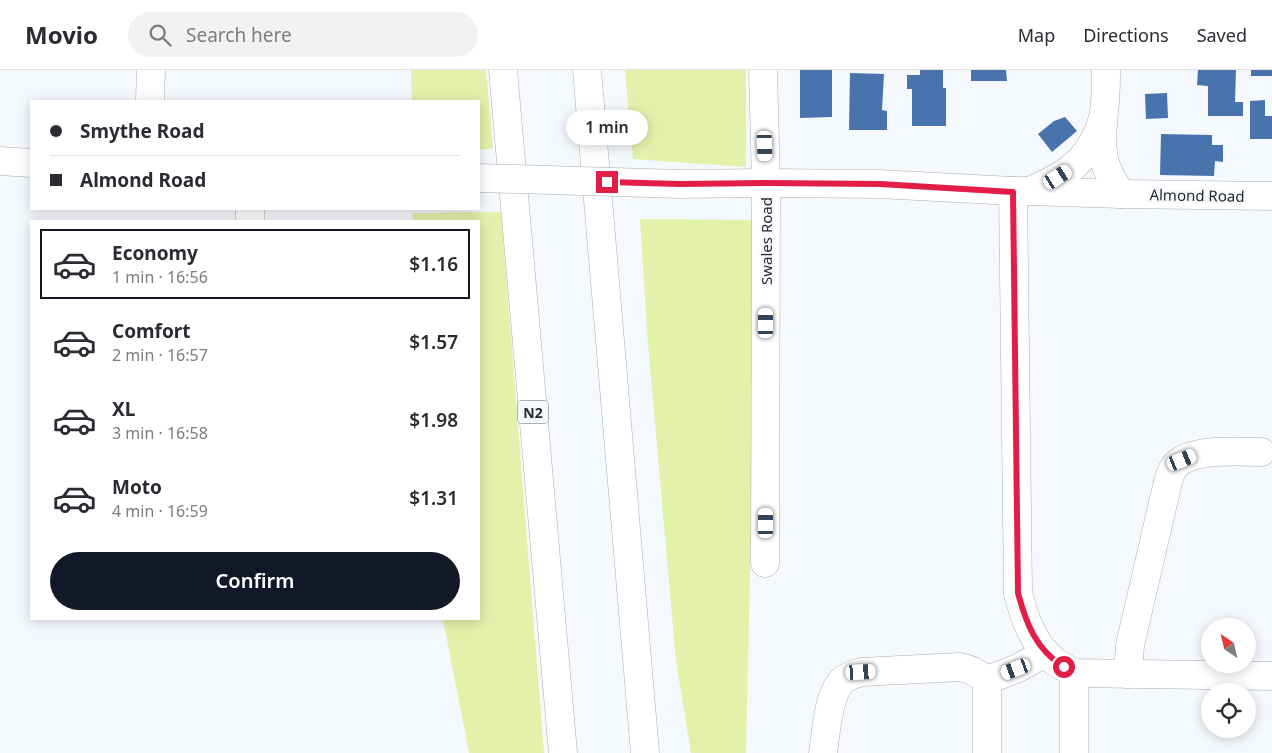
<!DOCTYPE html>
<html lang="en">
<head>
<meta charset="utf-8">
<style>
  :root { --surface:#fff; --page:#f2f2f3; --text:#2b2b33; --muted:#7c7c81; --line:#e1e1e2; --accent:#111827 }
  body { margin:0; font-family:"Noto Sans",sans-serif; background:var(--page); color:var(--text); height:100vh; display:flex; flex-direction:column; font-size:19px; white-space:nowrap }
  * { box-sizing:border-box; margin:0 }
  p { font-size:16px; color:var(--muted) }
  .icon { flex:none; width:28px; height:28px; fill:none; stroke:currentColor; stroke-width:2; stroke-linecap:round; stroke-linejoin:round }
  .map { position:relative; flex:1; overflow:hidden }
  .side { position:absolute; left:30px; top:150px; width:450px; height:400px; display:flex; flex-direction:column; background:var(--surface); border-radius:0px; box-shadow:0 2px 12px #0003 }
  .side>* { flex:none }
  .hud { position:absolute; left:30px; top:30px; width:450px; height:110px; border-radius:0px; box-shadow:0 2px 12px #0003; display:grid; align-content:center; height:110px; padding:0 20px; background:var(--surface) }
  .needle { width:32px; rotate:325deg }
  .buttons { position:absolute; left:1201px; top:548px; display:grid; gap:10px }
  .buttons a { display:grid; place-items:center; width:55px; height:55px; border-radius:50%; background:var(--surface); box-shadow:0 2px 12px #0003; font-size:25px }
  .end { position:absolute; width:22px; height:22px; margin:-11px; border:6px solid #e11d48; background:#fff; box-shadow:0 0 0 2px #fff }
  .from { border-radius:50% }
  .bubble { position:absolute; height:35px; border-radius:18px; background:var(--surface); box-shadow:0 2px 12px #0003; font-size:16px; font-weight:600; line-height:35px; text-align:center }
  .car { position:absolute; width:15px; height:30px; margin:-15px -8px; border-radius:6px; box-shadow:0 0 4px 1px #0007; background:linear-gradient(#fff 24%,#345 0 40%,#fff 0 76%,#345 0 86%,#fff 0) }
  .hud b { display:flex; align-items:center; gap:18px; height:48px; font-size:19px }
  .hud b+b { border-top:1px solid var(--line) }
  .hud i { width:12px; height:12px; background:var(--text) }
  ul { padding:9px 0 0; list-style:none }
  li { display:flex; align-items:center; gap:15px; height:70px; margin:0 10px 8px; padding:0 10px; border:2px solid transparent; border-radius:0px }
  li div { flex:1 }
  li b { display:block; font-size:19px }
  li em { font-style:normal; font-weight:600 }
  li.selected { border-color:var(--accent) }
  li>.icon { width:45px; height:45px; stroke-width:1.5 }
  .primary-button { display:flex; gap:10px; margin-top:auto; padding:10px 20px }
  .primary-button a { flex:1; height:58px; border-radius:30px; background:var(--accent); color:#fff; font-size:20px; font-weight:600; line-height:58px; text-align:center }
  header { display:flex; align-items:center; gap:30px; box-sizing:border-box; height:70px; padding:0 25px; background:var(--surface); border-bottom:1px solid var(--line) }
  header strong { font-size:24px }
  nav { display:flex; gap:28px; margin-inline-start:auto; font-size:18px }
  .search { width:350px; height:45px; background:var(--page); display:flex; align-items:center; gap:12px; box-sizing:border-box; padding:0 18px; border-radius:28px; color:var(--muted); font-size:19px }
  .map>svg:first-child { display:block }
  .green { fill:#e4f1aa }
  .building { fill:#4973ac }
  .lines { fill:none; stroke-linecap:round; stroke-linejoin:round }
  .minor-casing { stroke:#a9adb1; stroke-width:29 }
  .highway-casing { stroke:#a9adb1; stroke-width:29 }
  .minor { stroke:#fff; stroke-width:28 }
  .highway { stroke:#fff; stroke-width:28 }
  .minor-bridge-casing { stroke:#a9adb1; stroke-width:29; stroke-linecap:butt }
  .minor-bridge { stroke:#fff; stroke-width:28 }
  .route { stroke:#e11d48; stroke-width:6 }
  .labels { text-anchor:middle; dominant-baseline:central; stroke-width:5; stroke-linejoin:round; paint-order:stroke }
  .shield { fill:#f5f8fd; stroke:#66686b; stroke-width:1 }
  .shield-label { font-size:14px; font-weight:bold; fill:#292a2c }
  .street-label { font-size:15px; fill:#292a2c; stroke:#f5f8fd }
</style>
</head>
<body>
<header>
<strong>Movio</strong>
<div class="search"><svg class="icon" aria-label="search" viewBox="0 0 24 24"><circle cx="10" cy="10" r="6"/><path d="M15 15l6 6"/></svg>Search here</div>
<nav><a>Map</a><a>Directions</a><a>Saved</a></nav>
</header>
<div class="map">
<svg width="1272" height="683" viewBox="0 0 1272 683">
  <rect width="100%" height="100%" fill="#f5f8fd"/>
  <!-- green -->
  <g class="green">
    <path d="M 411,0 L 486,0 L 493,78 L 479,80 L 479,31 L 412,31 Z"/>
    <path d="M 625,0 L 746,0 L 746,97 L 633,89 Z"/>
    <path d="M 501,142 L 544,683 L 469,683 L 443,549 L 479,549 L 479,151 L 413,151 L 412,143 Z"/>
    <path d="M 640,149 L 755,150 L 754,319 L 746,683 L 691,683 L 676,591 L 648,274 Z"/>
  </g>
  <!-- building -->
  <g class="building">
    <path d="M 800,0 L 832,0 L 832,47 L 800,48 Z"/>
    <path d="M 920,0 L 943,0 L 943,18 L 946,18 L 946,56 L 912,56 L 912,19 L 907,19 L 907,5 L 920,5 Z"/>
    <path d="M 971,0 L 1006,0 L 1007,11 L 971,11 Z"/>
    <path d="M 1198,0 L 1236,0 L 1235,32 L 1243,32 L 1243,46 L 1208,46 L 1208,16 L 1197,15 Z"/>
    <rect x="1251" y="0" width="21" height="6"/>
    <path d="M 850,3 L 884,4 L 882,40 L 887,41 L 887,60 L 849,60 Z"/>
    <path d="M 1167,23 L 1168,48 L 1146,49 L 1145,24 Z"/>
    <path d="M 1265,30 L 1265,46 L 1272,46 L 1272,69 L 1250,69 L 1250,31 Z"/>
    <path d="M 1065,47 L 1077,61 L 1052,82 L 1038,64 L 1054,51 Z"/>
    <path d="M 1161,64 L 1212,65 L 1212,75 L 1223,75 L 1223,92 L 1215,91 L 1214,106 L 1160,105 Z"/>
  </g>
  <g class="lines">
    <defs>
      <g id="minor">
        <path d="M 763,0 L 766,113 L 765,493"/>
        <path d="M 150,31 L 151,0"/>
        <path d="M 1103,52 C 1102,69 1101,88 1109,103 C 1112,110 1117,117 1121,124"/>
        <path d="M 0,91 L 31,93"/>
        <path d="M 680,114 L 766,113 L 879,114 L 1013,121 L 1031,121 L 1121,124 L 1272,126"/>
        <path d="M 1032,120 C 1045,114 1059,108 1070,99 C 1085,88 1097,69 1102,51 C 1106,39 1106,13 1106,0"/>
        <path d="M 1013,121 L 1018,523 C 1024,547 1033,574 1054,591 C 1060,595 1067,599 1074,603 L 1272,606"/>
        <path d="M 250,151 L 250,139"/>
        <path d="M 1128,604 L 1130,575 L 1167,416 C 1169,409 1170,403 1174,397 C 1190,377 1238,382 1261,382"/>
        <path d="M 987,610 L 1016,599 L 1046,583"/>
        <path d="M 823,683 C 826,663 828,624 843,610 C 848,606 855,604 861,602 L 960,597 C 971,599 978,603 987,610"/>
        <path d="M 987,683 L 987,610"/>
        <path d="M 1074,683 L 1074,603"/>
      </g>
      <g id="highway">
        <path d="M 503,0 L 563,683"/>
        <path d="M 587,0 L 645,683"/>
      </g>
    </defs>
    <!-- minor casing -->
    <use href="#minor" class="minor-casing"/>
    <!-- highway casing -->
    <use href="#highway" class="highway-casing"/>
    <!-- minor -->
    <use href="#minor" class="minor"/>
    <!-- highway -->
    <use href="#highway" class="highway"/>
    <defs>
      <path id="minor-bridge" d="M 479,108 L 680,114"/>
    </defs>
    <!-- minor-bridge casing -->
    <use href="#minor-bridge" class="minor-bridge-casing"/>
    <!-- minor-bridge -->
    <use href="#minor-bridge" class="minor-bridge"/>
  </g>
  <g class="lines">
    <!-- route -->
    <path class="route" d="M 607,112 L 680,114 L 766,113 L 880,114 L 1013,122 L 1018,523 C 1026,553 1036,580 1064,597"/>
  </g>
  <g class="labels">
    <!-- shield labels -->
    <rect class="shield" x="518" y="330.5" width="30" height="23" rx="4"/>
    <g class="shield-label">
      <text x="533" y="342">N2</text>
    </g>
    <!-- street labels -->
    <g class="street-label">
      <text transform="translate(1197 125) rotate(1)">Almond Road</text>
      <text transform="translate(766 171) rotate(-90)">Swales Road</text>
    </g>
  </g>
</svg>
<div class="buttons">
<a><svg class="needle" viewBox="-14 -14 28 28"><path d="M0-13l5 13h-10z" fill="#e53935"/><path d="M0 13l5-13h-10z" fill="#7c7c81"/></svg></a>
<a><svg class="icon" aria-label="locate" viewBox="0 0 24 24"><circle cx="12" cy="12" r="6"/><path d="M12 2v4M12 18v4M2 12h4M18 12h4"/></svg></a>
</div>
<i class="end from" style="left:1064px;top:597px"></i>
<i class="end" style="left:607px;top:112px"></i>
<div class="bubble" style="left:566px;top:40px;width:82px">1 min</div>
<i class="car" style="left:765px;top:76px;rotate:178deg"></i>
<i class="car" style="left:1058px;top:107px;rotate:57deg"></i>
<i class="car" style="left:766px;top:253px;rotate:0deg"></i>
<i class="car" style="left:1182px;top:390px;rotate:68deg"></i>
<i class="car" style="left:766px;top:453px;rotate:0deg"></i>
<i class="car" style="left:1016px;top:599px;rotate:249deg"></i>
<i class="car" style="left:861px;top:602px;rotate:87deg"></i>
<div class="hud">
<b><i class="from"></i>Smythe Road</b>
<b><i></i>Almond Road</b>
</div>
<section class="side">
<ul>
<li class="selected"><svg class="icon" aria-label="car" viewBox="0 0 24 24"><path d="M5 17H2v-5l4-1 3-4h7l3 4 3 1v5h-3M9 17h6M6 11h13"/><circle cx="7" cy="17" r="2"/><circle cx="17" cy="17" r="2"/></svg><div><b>Economy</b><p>1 min · 16:56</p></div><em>$1.16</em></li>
<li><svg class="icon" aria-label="car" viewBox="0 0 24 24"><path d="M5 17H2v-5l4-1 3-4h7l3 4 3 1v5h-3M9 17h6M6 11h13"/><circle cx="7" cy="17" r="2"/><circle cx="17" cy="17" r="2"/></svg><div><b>Comfort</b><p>2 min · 16:57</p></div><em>$1.57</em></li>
<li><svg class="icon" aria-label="car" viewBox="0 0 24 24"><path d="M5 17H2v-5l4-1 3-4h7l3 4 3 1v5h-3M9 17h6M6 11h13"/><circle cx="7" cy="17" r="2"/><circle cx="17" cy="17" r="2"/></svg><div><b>XL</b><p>3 min · 16:58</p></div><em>$1.98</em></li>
<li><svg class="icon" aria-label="car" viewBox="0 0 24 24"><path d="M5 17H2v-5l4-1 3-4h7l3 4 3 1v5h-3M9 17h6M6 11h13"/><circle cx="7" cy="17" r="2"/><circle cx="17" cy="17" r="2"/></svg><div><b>Moto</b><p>4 min · 16:59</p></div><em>$1.31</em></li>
</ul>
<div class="primary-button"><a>Confirm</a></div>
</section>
</div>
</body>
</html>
